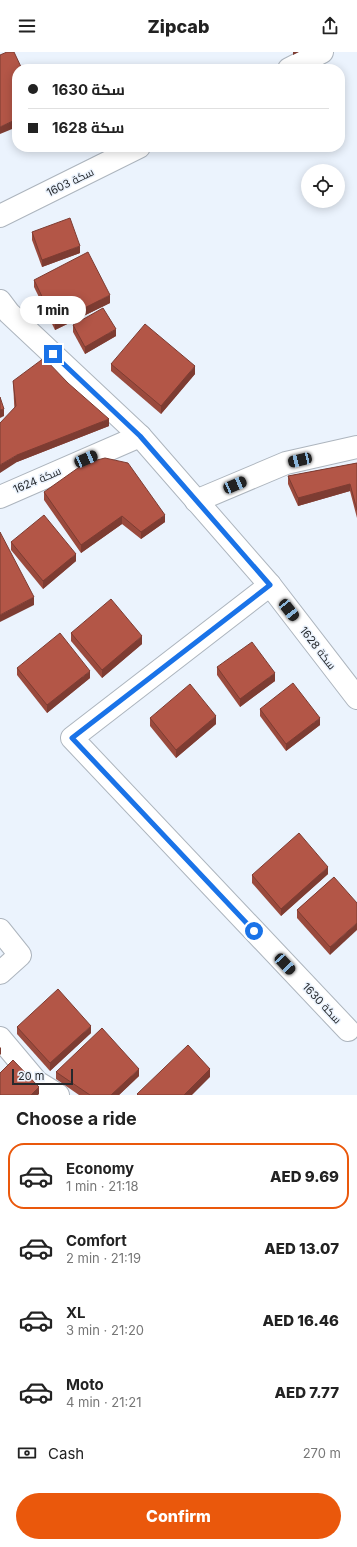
<!DOCTYPE html>
<html lang="en">
<head>
<meta charset="utf-8">
<style>
  :root { --surface:#fff; --page:#f6f6f6; --text:#222; --muted:#767676; --line:#e0e0e0; --accent:#ea580c }
  body { margin:0; font-family:Inter,Cairo,sans-serif; background:var(--page); color:var(--text); height:100vh; display:flex; flex-direction:column; font-size:15px; white-space:nowrap }
  * { box-sizing:border-box; margin:0 }
  p { font-size:13px; color:var(--muted) }
  .icon { flex:none; width:22px; height:22px; fill:none; stroke:currentColor; stroke-width:2; stroke-linecap:round; stroke-linejoin:round }
  .map { position:relative; height:1043px; overflow:hidden }
  .details { display:flex; flex-direction:column; background:var(--surface); flex:1 }
  .details>* { flex:none }
  .hud { position:absolute; left:12px; top:12px; width:333px; height:88px; border-radius:16px; box-shadow:0 2px 10px #0003; display:grid; align-content:center; height:88px; padding:0 16px; background:var(--surface) }
  .buttons { position:absolute; left:301px; top:112px; display:grid; gap:8px }
  .buttons a { display:grid; place-items:center; width:44px; height:44px; border-radius:50%; background:var(--surface); box-shadow:0 2px 10px #0003; font-size:20px }
  .scale { position:absolute; left:12px; bottom:10px; width:61px; box-sizing:border-box; padding-left:4px; border:2px solid #26292d; border-top:0; font-size:11px; line-height:14px; white-space:nowrap; color:#26292d; -webkit-text-stroke:3px #ebf3fd; paint-order:stroke }
  .end { position:absolute; width:18px; height:18px; margin:-9px; border:5px solid #1a73e8; background:#fff; box-shadow:0 0 0 2px #fff }
  .from { border-radius:50% }
  .bubble { position:absolute; height:28px; border-radius:14px; background:var(--surface); box-shadow:0 2px 10px #0003; font-size:13px; font-weight:800; line-height:28px; text-align:center }
  .car { position:absolute; width:12px; height:24px; margin:-12px -6px; border-radius:5px; box-shadow:0 0 3px 1px #0007; background:linear-gradient(#222 24%,#8ab4d8 0 40%,#222 0 76%,#8ab4d8 0 86%,#222 0) }
  .hud b { display:flex; align-items:center; gap:14px; height:38px; font-size:15px }
  .hud b+b { border-top:1px solid var(--line) }
  .hud i { width:10px; height:10px; background:var(--text) }
  ul { padding:0; list-style:none }
  li { display:flex; align-items:center; gap:12px; height:66px; margin:0 8px 6px; padding:0 8px; border:2px solid transparent; border-radius:16px }
  li div { flex:1 }
  li b { display:block; font-size:15px }
  li em { font-style:normal; font-weight:800 }
  li.selected { border-color:var(--accent) }
  li>.icon { width:36px; height:36px; stroke-width:1.5 }
  h2 { padding:0 16px; font-size:18px; line-height:48px }
  .pay { display:flex; align-items:center; gap:10px; height:44px; padding:0 16px; font-size:15px }
  .pay p { margin-inline-start:auto }
  .button { display:flex; gap:8px; margin-top:auto; padding:8px 16px }
  .button a { flex:1; height:46px; border-radius:24px; background:var(--accent); color:#fff; font-size:16px; font-weight:800; line-height:46px; text-align:center }
  header { display:flex; justify-content:space-between; align-items:center; height:52px; padding:0 16px; background:var(--surface); font-size:18px; font-weight:800 }
  .map>svg:first-child { display:block }
  .lines { fill:none; stroke-linecap:round; stroke-linejoin:round }
  .street-casing { stroke:#adb5be; stroke-width:24 }
  .street { stroke:#fff; stroke-width:22 }
  .wall { fill:#9a4a3d }
  .shaded-wall { fill:#7d3c32 }
  .building { fill:#b35647; stroke:#7d3c32 }
  .route { stroke:#1a73e8; stroke-width:5 }
  .labels { text-anchor:middle; dominant-baseline:central; stroke-width:3; stroke-linejoin:round; paint-order:stroke }
  .street-label { font-size:11px; fill:#26292d; stroke:#ebf3fd }
</style>
</head>
<body>
<header><svg class="icon" aria-label="menu" viewBox="0 0 24 24"><path d="M4 6h16M4 12h16M4 18h16"/></svg>Zipcab<svg class="icon" aria-label="share" viewBox="0 0 24 24"><path d="M12 15V3M7 8l5-5 5 5M5 13v7h14v-7"/></svg></header>
<div class="map">
<svg width="357" height="1043" viewBox="0 0 357 1043">
  <rect width="100%" height="100%" fill="#ebf3fd"/>
  <g class="lines">
    <defs>
      <g id="street">
        <path d="M 289,17 L 322,0"/>
        <path d="M 0,164 L 139,95"/>
        <path d="M 0,249 L 9,261 L 140,384 L 270,533 L 357,646"/>
        <path d="M 0,445 L 140,384"/>
        <path d="M 196,449 L 286,411 L 357,395"/>
        <path d="M 270,533 L 72,686 L 348,978"/>
        <path d="M 0,878 L 20,903 L 0,921"/>
        <path d="M 0,986 L 37,1030 L 58,1043"/>
      </g>
    </defs>
    <!-- street casing -->
    <use href="#street" class="street-casing"/>
    <!-- street -->
    <use href="#street" class="street"/>
  </g>
  <!-- wall -->
  <g class="wall">
    <path d="M 32,180 L 80,201 L 42,215 L 32,188 Z"/>
    <path d="M 34,228 L 110,251 L 55,278 L 34,235 Z"/>
    <path d="M 73,273 L 116,284 L 85,302 L 73,280 Z"/>
    <path d="M 111,312 L 195,322 L 161,362 L 111,319 Z"/>
    <path d="M 13,329 L 109,374 L 17,410 Z"/>
    <path d="M 357,411 L 357,466 L 350,439 L 298,454 L 288,432 L 288,424 Z"/>
    <path d="M 44,440 L 165,470 L 141,487 L 122,472 L 81,501 L 44,448 Z"/>
    <path d="M 11,490 L 76,509 L 43,537 L 11,498 Z"/>
    <path d="M 71,581 L 142,592 L 102,626 L 71,589 Z"/>
    <path d="M 217,615 L 275,629 L 240,655 L 217,623 Z"/>
    <path d="M 17,616 L 90,626 L 47,661 L 17,623 Z"/>
    <path d="M 260,657 L 320,673 L 286,699 L 260,664 Z"/>
    <path d="M 150,666 L 216,672 L 176,706 L 150,674 Z"/>
    <path d="M 328,822 L 281,864 L 252,831 L 252,823 Z"/>
    <path d="M 334,825 L 330,903 L 297,866 L 297,858 Z"/>
    <path d="M 17,975 L 91,981 L 50,1019 L 17,982 Z"/>
    <path d="M 56,1020 L 139,1024 L 119,1043 L 79,1043 L 56,1027 Z"/>
  </g>
  <!-- shaded-wall -->
  <g class="shaded-wall">
    <path d="M 293,0 L 299,0 L 293,3 Z"/>
    <path d="M 17,67 L 17,75 L 0,82 L 0,75 Z"/>
    <path d="M 80,194 L 80,201 L 42,215 L 42,208 Z"/>
    <path d="M 110,243 L 110,251 L 55,278 L 55,271 Z"/>
    <path d="M 116,277 L 116,284 L 85,302 L 85,295 Z"/>
    <path d="M 195,314 L 195,322 L 161,362 L 161,354 Z"/>
    <path d="M 4,357 L 4,364 L 0,366 L 0,358 Z"/>
    <path d="M 109,367 L 109,374 L 17,410 L 0,421 L 0,413 L 17,403 Z"/>
    <path d="M 350,432 L 350,439 L 298,454 L 298,446 Z"/>
    <path d="M 165,463 L 165,470 L 141,487 L 141,480 Z"/>
    <path d="M 122,464 L 122,472 L 81,501 L 81,493 Z"/>
    <path d="M 76,502 L 76,509 L 43,537 L 43,529 Z"/>
    <path d="M 34,545 L 34,553 L 0,570 L 0,563 Z"/>
    <path d="M 142,584 L 142,592 L 102,626 L 102,618 Z"/>
    <path d="M 90,619 L 90,626 L 47,661 L 47,653 Z"/>
    <path d="M 275,621 L 275,629 L 240,655 L 240,647 Z"/>
    <path d="M 216,664 L 216,672 L 176,706 L 176,698 Z"/>
    <path d="M 320,666 L 320,673 L 286,699 L 286,692 Z"/>
    <path d="M 328,815 L 328,822 L 281,864 L 281,857 Z"/>
    <path d="M 357,871 L 357,878 L 330,903 L 330,895 Z"/>
    <path d="M 91,974 L 91,981 L 50,1019 L 50,1011 Z"/>
    <path d="M 1,995 L 1,1002 L 0,1003 L 0,996 Z"/>
    <path d="M 139,1017 L 139,1024 L 119,1043 L 111,1043 Z"/>
    <path d="M 210,1017 L 210,1025 L 192,1043 L 184,1043 Z"/>
    <path d="M 39,1035 L 39,1042 L 38,1043 L 31,1043 Z"/>
  </g>
  <!-- building -->
  <g class="building">
    <path d="M 7,0 L 14,0 L 22,17 L 17,17 L 17,67 L 0,75 L 0,3 Z"/>
    <path d="M 70,166 L 80,194 L 42,208 L 32,180 Z"/>
    <path d="M 88,200 L 110,243 L 55,271 L 34,228 Z"/>
    <path d="M 103,256 L 116,277 L 85,295 L 73,273 Z"/>
    <path d="M 145,272 L 195,314 L 161,354 L 111,312 Z"/>
    <path d="M 44,306 L 68,331 L 109,367 L 17,403 L 0,413 L 0,371 L 16,354 L 13,329 Z"/>
    <path d="M 0,345 L 4,357 L 0,358 Z"/>
    <path d="M 105,406 L 128,411 L 165,463 L 141,480 L 122,464 L 81,493 L 44,440 L 85,411 Z"/>
    <path d="M 357,411 L 357,458 L 350,432 L 298,446 L 288,424 Z"/>
    <path d="M 44,463 L 76,502 L 43,529 L 11,490 Z"/>
    <path d="M 0,480 L 34,545 L 0,563 Z"/>
    <path d="M 111,547 L 142,584 L 102,618 L 71,581 Z"/>
    <path d="M 60,581 L 90,619 L 47,653 L 17,616 Z"/>
    <path d="M 252,590 L 275,621 L 240,647 L 217,615 Z"/>
    <path d="M 293,631 L 320,666 L 286,692 L 260,657 Z"/>
    <path d="M 190,632 L 216,664 L 176,698 L 150,666 Z"/>
    <path d="M 299,781 L 328,815 L 281,857 L 252,823 Z"/>
    <path d="M 334,825 L 357,851 L 357,871 L 330,895 L 297,858 Z"/>
    <path d="M 58,937 L 91,974 L 50,1011 L 17,975 Z"/>
    <path d="M 102,976 L 139,1017 L 111,1043 L 90,1043 L 56,1020 Z"/>
    <path d="M 188,993 L 210,1017 L 184,1043 L 138,1043 L 137,1042 Z"/>
    <path d="M 13,1008 L 39,1035 L 31,1043 L 0,1043 L 0,1021 Z"/>
  </g>
  <g class="lines">
    <!-- route -->
    <path class="route" d="M 53,302 L 140,384 L 270,533 L 72,686 L 254,879"/>
  </g>
  <g class="labels">
    <!-- street labels -->
    <g class="street-label">
      <text transform="translate(70 130) rotate(-26)">سكة 1603</text>
      <text transform="translate(37 428) rotate(-23)">سكة 1624</text>
      <text transform="translate(318 596) rotate(52)">سكة 1628</text>
      <text transform="translate(322 951) rotate(47)">سكة 1630</text>
    </g>
  </g>
</svg>
<div class="buttons">
<a><svg class="icon" aria-label="locate" viewBox="0 0 24 24"><circle cx="12" cy="12" r="6"/><path d="M12 2v4M12 18v4M2 12h4M18 12h4"/></svg></a>
</div>
<div class="scale">20 m</div>
<i class="end from" style="left:254px;top:879px"></i>
<i class="end" style="left:53px;top:302px"></i>
<div class="bubble" style="left:20px;top:244px;width:66px">1 min</div>
<i class="car" style="left:86px;top:407px;rotate:67deg"></i>
<i class="car" style="left:300px;top:408px;rotate:257deg"></i>
<i class="car" style="left:235px;top:433px;rotate:67deg"></i>
<i class="car" style="left:289px;top:558px;rotate:142deg"></i>
<i class="car" style="left:285px;top:912px;rotate:137deg"></i>
<div class="hud">
<b><i class="from"></i>سكة 1630</b>
<b><i></i>سكة 1628</b>
</div>
</div>
<section class="details">
<h2>Choose a ride</h2>
<ul>
<li class="selected"><svg class="icon" aria-label="car" viewBox="0 0 24 24"><path d="M5 17H2v-5l4-1 3-4h7l3 4 3 1v5h-3M9 17h6M6 11h13"/><circle cx="7" cy="17" r="2"/><circle cx="17" cy="17" r="2"/></svg><div><b>Economy</b><p>1 min · 21:18</p></div><em>AED 9.69</em></li>
<li><svg class="icon" aria-label="car" viewBox="0 0 24 24"><path d="M5 17H2v-5l4-1 3-4h7l3 4 3 1v5h-3M9 17h6M6 11h13"/><circle cx="7" cy="17" r="2"/><circle cx="17" cy="17" r="2"/></svg><div><b>Comfort</b><p>2 min · 21:19</p></div><em>AED 13.07</em></li>
<li><svg class="icon" aria-label="car" viewBox="0 0 24 24"><path d="M5 17H2v-5l4-1 3-4h7l3 4 3 1v5h-3M9 17h6M6 11h13"/><circle cx="7" cy="17" r="2"/><circle cx="17" cy="17" r="2"/></svg><div><b>XL</b><p>3 min · 21:20</p></div><em>AED 16.46</em></li>
<li><svg class="icon" aria-label="car" viewBox="0 0 24 24"><path d="M5 17H2v-5l4-1 3-4h7l3 4 3 1v5h-3M9 17h6M6 11h13"/><circle cx="7" cy="17" r="2"/><circle cx="17" cy="17" r="2"/></svg><div><b>Moto</b><p>4 min · 21:21</p></div><em>AED 7.77</em></li>
</ul>
<div class="pay"><svg class="icon" aria-label="cash" viewBox="0 0 24 24"><path d="M3 7h18v10H3z"/><circle cx="12" cy="12" r="2"/></svg>Cash<p>270 m</p></div>
<div class="button"><a>Confirm</a></div>
</section>
</body>
</html>
